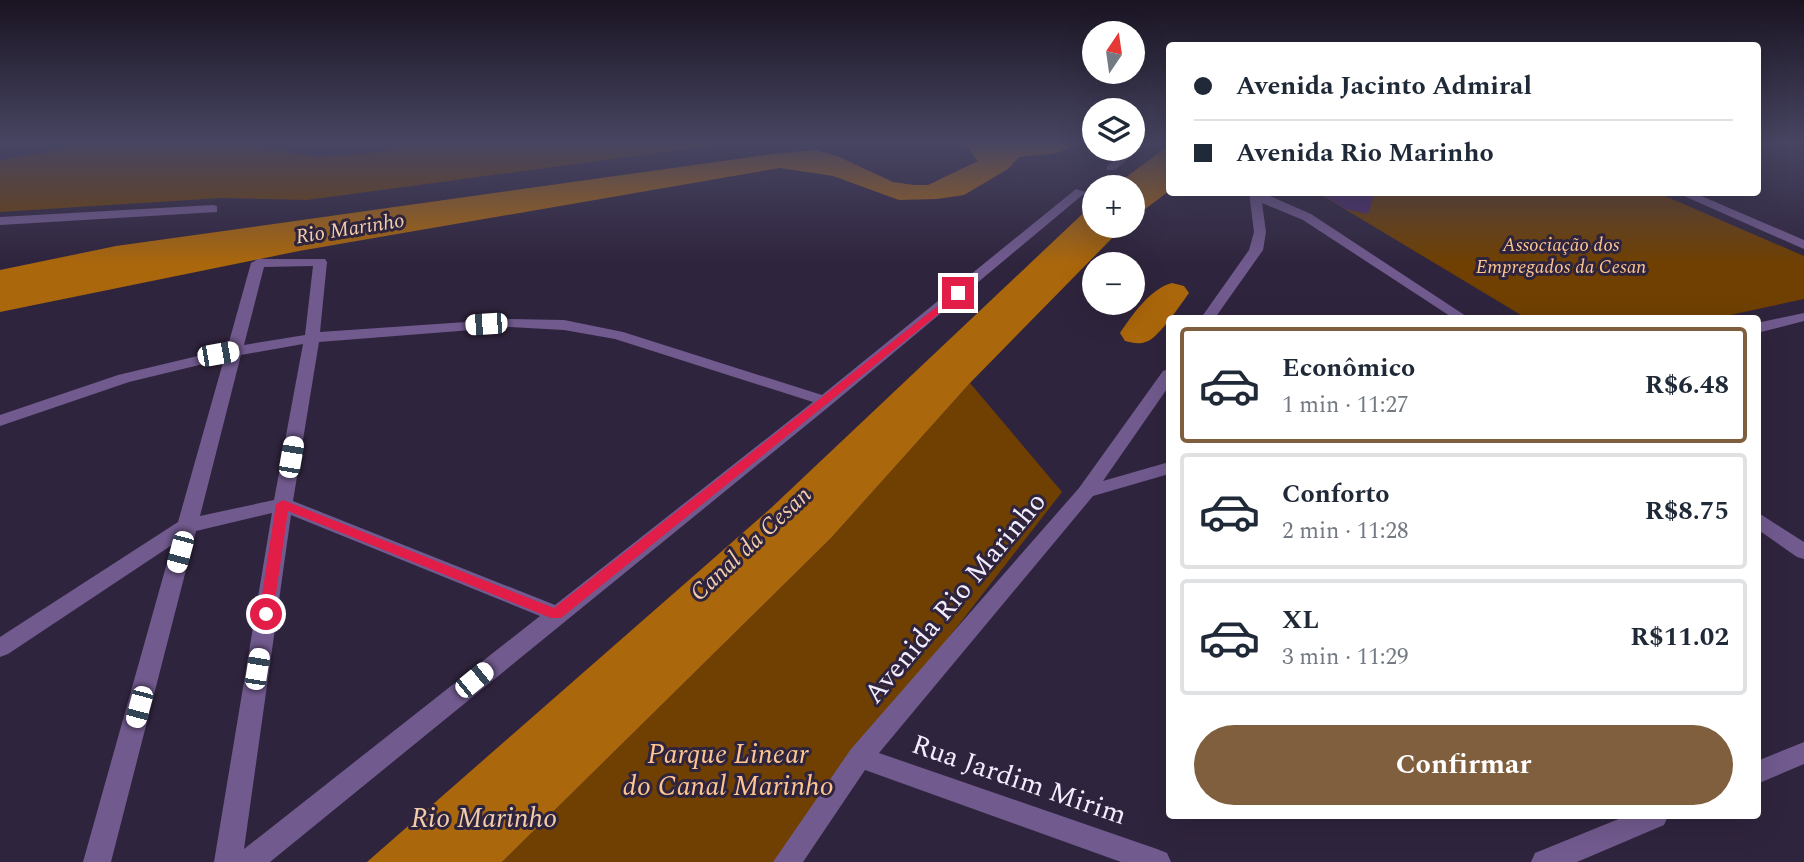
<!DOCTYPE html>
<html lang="pt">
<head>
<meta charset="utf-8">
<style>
  :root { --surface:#fff; --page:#f2f2f3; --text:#1f2937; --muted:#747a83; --line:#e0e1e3; --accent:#805f3e }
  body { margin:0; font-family:Spectral,serif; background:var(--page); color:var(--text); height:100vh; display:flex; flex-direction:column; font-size:26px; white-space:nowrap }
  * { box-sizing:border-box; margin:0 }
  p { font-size:23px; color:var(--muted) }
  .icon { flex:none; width:38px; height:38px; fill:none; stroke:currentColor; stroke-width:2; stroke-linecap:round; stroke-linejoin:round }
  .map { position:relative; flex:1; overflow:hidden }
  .panel { position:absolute; left:1166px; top:315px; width:595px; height:504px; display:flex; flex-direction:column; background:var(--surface); border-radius:7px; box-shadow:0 7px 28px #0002 }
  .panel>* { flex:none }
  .top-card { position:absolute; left:1166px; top:42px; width:595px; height:154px; border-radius:7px; box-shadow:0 7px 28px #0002; display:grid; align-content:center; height:154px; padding:0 28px; background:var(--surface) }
  .needle { width:46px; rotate:13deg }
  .tools { position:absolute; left:1082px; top:21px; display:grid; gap:14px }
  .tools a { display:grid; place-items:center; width:63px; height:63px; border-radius:50%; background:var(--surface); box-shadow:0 7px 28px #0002; font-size:35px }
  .end { position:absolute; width:32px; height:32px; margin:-16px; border:9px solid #e11d48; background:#fff; box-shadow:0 0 0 4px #fff }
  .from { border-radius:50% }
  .car { position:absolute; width:21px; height:42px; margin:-21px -10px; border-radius:9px; box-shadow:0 0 5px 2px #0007; background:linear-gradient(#fff 24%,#345 0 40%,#fff 0 76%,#345 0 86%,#fff 0) }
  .top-card b { display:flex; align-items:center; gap:24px; height:66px; font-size:26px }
  .top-card b+b { border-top:2px solid var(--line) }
  .top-card i { width:18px; height:18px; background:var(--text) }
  ul { padding:12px 0 0; list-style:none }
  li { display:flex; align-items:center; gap:21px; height:116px; margin:0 14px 10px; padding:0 14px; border:4px solid var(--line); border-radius:7px }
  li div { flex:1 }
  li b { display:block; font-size:26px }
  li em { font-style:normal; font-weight:700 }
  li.active { border-color:var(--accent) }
  li>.icon { width:63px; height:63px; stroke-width:1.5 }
  .primary-button { display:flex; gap:14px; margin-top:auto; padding:14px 28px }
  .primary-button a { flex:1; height:80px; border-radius:42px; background:var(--accent); color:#fff; font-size:28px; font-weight:700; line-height:80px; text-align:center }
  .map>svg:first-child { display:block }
  .built { fill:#3a2c4b }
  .green { fill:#6f4001 }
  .water { fill:#ab670b }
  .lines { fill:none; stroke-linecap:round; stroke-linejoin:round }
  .canal { fill:#ab670b; fill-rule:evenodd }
  .street { fill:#715a8e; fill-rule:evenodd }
  .wall { fill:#4d2d6e }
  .route { fill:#e11d48 }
  .labels { text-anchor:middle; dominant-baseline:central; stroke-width:6; stroke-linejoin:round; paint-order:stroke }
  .far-park-label { font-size:19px; font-style:italic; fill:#fdc590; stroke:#2f243d }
  .far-water-label { font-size:21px; font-style:italic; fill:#f2cdaa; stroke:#2f243d }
  .water-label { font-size:24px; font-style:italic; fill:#f2cdaa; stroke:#2f243d }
  .near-street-label { font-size:28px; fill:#f2ecfc; stroke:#2f243d }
  .near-park-label { font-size:28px; font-style:italic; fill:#fdc590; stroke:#2f243d }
  .near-water-label { font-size:28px; font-style:italic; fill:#f2cdaa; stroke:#2f243d }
</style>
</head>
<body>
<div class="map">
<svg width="1804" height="862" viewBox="0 0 1804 862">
  <rect width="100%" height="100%" fill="#2f243d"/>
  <!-- built -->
  <g class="built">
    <path d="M 0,143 L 98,143 L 0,160 Z"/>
    <path d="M 208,143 L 412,143 L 380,152 L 319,157 L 244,145 L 216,148 Z"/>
  </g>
  <!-- green -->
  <g class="green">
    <path d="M 98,143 L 208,143 L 216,148 L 244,145 L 319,157 L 380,152 L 412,143 L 733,143 L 307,200 L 221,198 L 0,212 L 0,160 Z"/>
    <path d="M 1318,193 L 1658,193 L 1804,256 L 1804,299 L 1716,318 L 1526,318 Z"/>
    <path d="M 970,383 L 1062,492 L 774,862 L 502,862 L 831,538 Z"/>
  </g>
  <!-- water -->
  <g class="water">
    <path d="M 964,143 L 1074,143 C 1063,157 1036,154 1019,157 L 1008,169 L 964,195 L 937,199 L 899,200 L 833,176 L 780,168 L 299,251 L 0,312 L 0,270 L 116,246 L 780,153 L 816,150 L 837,156 L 893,182 L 914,185 L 928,185 L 978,161 Z"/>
    <path d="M 1169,145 L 1169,191 L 1132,219 L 1132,187 L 1113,187 Z"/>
    <path d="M 1094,203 L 1094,226 L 1124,226 L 970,383 L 831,538 L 502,862 L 367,862 L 771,508 Z"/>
  </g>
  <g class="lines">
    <!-- canal -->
    <path class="canal" d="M 1172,283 L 1184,286 L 1189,293 C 1181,304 1159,337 1148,341 C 1140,345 1133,343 1125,341 L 1120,333 C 1132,315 1151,288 1172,283 Z"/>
    <!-- street -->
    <g class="street">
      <path d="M 1135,143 L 1147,143 L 1115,170 L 1107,170 L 1107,166 L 1128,149 L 1132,149 Z"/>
      <path d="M 1076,189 L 1086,192 L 831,405 L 270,862 L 214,862 L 272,513 L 196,531 L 111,862 L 83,862 L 172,545 L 8,654 L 0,657 L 0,637 L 178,522 L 224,359 L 129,382 L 0,426 L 0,415 L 118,375 L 227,349 L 251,263 L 258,259 L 325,259 L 327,262 L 320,332 L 510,319 L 564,320 L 623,332 L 822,395 ZM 313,266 L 305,335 L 244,345 L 264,267 ZM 510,327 L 564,330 L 615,339 L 813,402 L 555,605 L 293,501 L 319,342 ZM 303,344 L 274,500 L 200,516 L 241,355 ZM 291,515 L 540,616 L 244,849 Z"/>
      <path d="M 1249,192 L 1261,192 L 1311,214 L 1469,318 L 1453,318 L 1303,220 L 1262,203 L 1266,232 L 1263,250 L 1215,318 L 1201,318 L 1249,250 L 1254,232 Z"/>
      <path d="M 1675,192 L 1692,192 L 1804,240 L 1804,249 Z"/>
      <path d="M 213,205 L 217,206 L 217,212 L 0,225 L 0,217 Z"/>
      <path d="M 1804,313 L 1804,321 L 1757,333 L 1757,323 Z"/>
      <path d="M 1169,369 L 1169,386 L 1103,481 L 1169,462 L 1169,474 L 1093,496 L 879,753 L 1157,849 L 1167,853 L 1171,862 L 1121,862 L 865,770 L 803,862 L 773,862 L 851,749 L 1079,488 L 1163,371 Z"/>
      <path d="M 1757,512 L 1804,542 L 1804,559 L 1797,557 L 1757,529 Z"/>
      <path d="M 1804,742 L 1804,764 L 1757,784 L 1757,761 Z"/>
      <path d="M 1626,816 L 1668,816 L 1664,825 L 1577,862 L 1531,862 L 1535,853 Z"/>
    </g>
  </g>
  <!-- wall -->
  <path class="wall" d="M 1318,192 L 1375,192 L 1368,214 L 1345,209 Z"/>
  <!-- sky -->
  <linearGradient id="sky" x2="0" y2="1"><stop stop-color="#1a1422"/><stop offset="0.54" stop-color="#474562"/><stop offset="1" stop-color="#474562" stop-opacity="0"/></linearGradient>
  <rect width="1804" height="264" fill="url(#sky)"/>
  <!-- route -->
  <path class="route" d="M 958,290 L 963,293 L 962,295 L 561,618 L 551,618 L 288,511 L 273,614 L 266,620 L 259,614 L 276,504 L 283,500 L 554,608 Z"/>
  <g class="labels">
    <!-- far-park labels -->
    <g class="far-park-label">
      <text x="1561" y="245">Associação dos<tspan x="1561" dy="22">Empregados da Cesan</tspan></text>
    </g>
    <!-- far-water labels -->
    <g class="far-water-label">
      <text transform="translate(350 229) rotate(-9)">Rio Marinho</text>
    </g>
    <!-- water labels -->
    <g class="water-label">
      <text transform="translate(751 544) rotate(-43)">Canal da Cesan</text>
    </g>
    <!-- near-street labels -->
    <g class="near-street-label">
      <text transform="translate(955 598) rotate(-50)">Avenida Rio Marinho</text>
      <text transform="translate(1019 780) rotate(19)">Rua Jardim Mirim</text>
    </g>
    <!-- near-park labels -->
    <g class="near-park-label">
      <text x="728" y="754">Parque Linear<tspan x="728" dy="32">do Canal Marinho</tspan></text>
    </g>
    <!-- near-water labels -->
    <g class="near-water-label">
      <text x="484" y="818">Rio Marinho</text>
    </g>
  </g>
</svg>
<div class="tools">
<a><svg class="needle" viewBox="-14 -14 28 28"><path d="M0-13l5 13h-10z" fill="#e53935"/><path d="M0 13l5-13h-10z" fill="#747a83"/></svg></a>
<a><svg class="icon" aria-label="layers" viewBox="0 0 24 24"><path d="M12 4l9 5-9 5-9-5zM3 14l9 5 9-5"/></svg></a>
<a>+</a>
<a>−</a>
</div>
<i class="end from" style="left:266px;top:614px"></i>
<i class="end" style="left:958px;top:293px"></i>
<i class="car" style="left:486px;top:324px;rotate:266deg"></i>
<i class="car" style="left:218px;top:354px;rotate:80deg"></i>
<i class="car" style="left:291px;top:457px;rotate:10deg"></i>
<i class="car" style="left:180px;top:552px;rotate:195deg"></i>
<i class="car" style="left:257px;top:669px;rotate:9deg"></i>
<i class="car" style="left:474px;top:680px;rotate:51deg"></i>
<i class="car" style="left:139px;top:707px;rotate:195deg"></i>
<div class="top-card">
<b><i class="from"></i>Avenida Jacinto Admiral</b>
<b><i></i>Avenida Rio Marinho</b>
</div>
<section class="panel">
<ul>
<li class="active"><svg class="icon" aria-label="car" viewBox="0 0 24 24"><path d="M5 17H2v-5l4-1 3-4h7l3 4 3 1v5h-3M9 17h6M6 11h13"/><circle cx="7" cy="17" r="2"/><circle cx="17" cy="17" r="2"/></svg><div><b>Econômico</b><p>1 min · 11:27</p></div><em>R$6.48</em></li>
<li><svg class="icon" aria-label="car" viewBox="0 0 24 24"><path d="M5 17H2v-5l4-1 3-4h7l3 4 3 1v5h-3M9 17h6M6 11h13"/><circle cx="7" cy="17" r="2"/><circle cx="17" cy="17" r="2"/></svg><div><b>Conforto</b><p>2 min · 11:28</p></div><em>R$8.75</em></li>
<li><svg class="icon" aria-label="car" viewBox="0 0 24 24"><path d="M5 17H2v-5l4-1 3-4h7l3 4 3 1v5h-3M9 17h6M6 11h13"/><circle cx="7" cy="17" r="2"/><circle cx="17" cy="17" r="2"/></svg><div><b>XL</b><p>3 min · 11:29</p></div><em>R$11.02</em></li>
</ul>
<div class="primary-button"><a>Confirmar</a></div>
</section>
</div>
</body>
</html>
